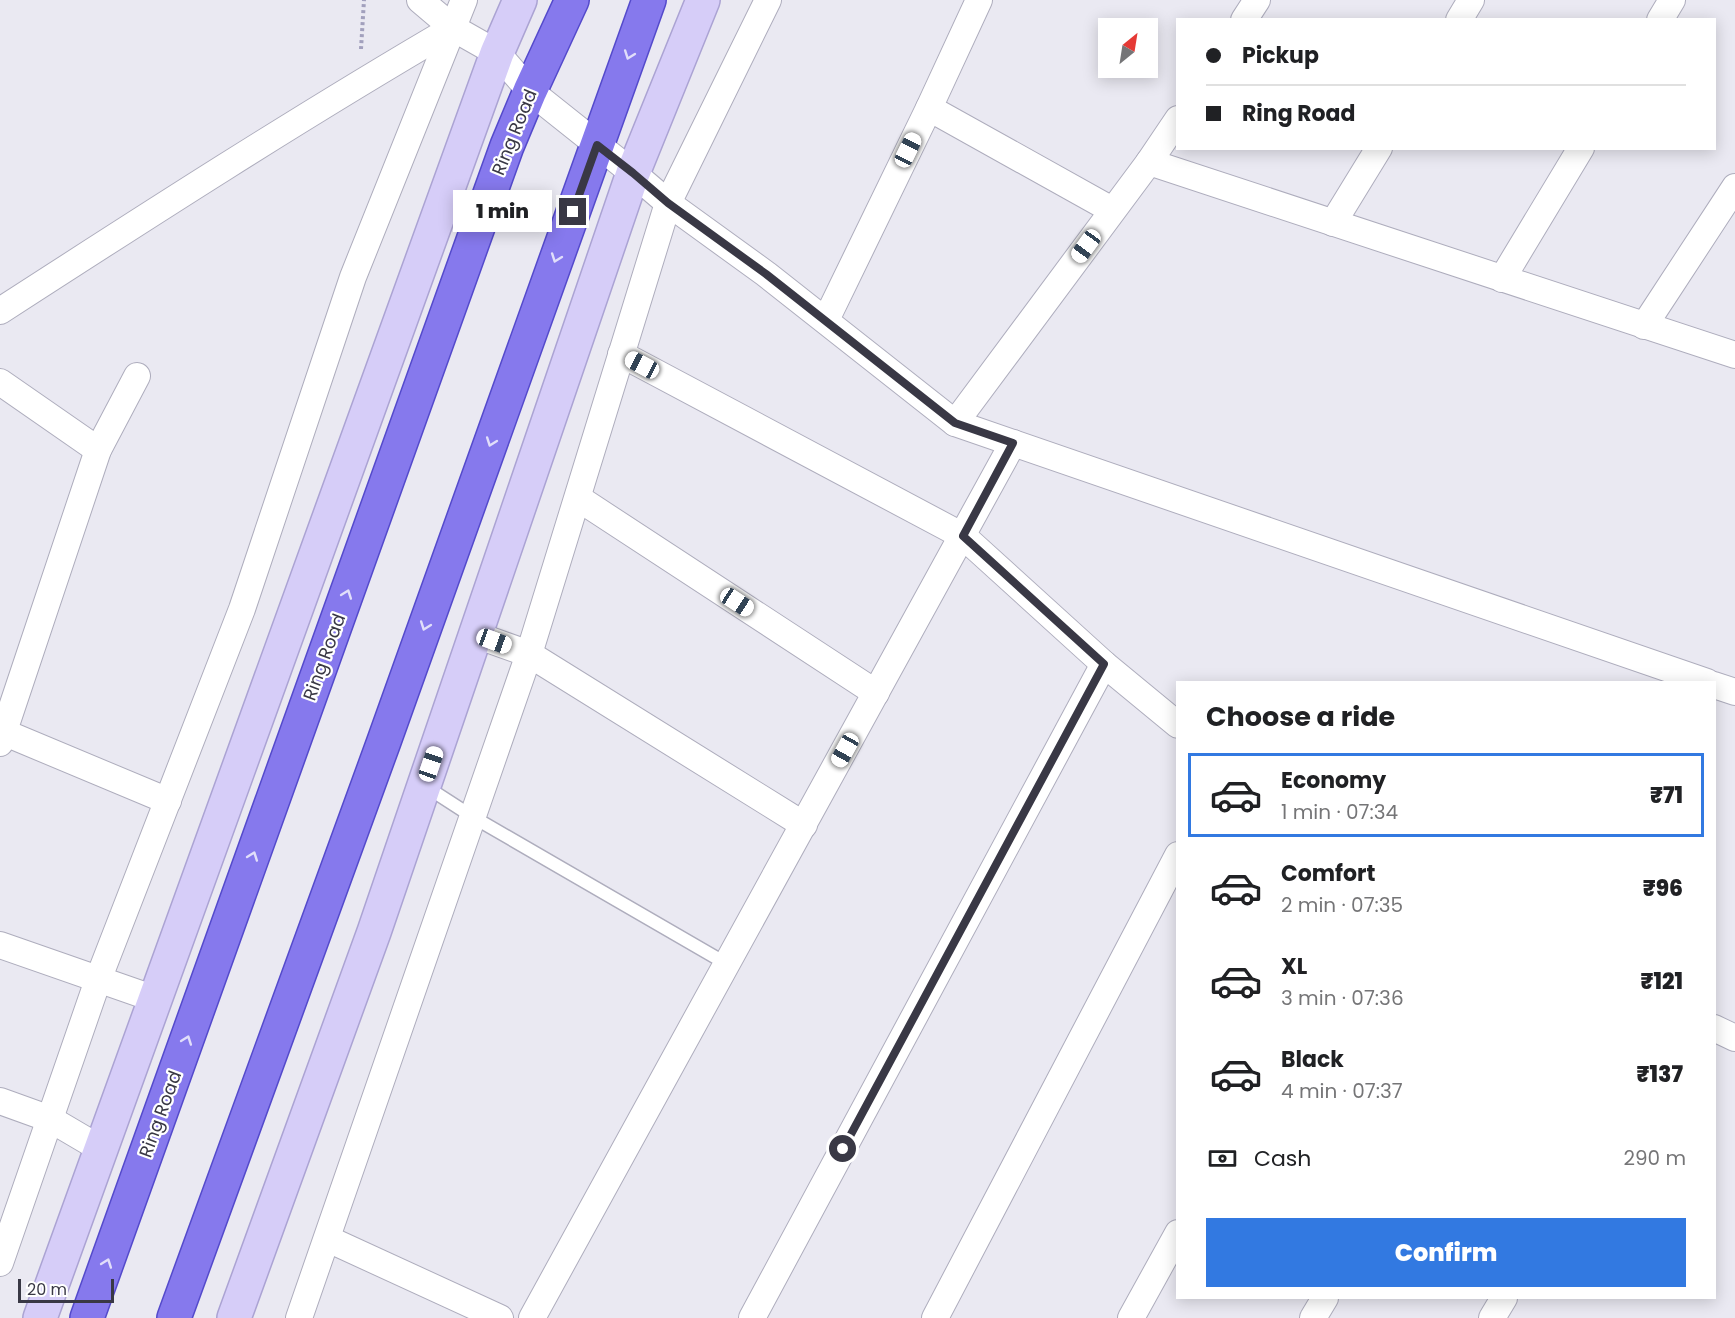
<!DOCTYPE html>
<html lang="en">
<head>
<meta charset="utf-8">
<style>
  :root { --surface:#fff; --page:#f6f6f6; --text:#202124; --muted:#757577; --line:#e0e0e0; --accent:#3279e1 }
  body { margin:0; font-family:Poppins,sans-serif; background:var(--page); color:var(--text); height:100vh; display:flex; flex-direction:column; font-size:22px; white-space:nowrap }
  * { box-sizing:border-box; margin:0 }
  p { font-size:20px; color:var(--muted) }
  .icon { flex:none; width:33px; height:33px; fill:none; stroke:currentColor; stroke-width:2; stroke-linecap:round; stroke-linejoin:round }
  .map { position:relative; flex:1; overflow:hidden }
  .details { position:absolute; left:1176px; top:681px; width:540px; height:618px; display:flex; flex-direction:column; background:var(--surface); border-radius:0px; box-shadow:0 3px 15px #0003 }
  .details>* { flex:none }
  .guide { position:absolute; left:1176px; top:18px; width:540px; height:132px; border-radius:0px; box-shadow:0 3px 15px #0003; display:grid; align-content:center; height:132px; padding:0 30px; background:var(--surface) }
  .needle { width:39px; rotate:30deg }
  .fabs { position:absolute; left:1098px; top:18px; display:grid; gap:12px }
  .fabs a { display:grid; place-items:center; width:60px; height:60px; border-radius:0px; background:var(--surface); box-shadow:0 3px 15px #0003; font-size:30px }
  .scale { position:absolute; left:18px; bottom:15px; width:96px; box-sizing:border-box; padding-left:6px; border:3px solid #393845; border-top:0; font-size:16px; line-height:21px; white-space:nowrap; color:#393845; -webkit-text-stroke:4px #fff; paint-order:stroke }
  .end { position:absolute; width:27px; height:27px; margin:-14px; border:8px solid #393845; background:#fff; box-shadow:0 0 0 3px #fff }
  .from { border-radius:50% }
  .bubble { position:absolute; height:42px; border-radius:0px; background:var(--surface); box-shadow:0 3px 15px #0003; font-size:20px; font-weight:800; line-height:42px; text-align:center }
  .car { position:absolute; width:18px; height:36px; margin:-18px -9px; border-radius:8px; box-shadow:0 0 4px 2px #0007; background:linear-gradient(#fff 24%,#345 0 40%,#fff 0 76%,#345 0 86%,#fff 0) }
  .guide b { display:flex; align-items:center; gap:21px; height:57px; font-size:22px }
  .guide b+b { border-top:2px solid var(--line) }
  .guide i { width:15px; height:15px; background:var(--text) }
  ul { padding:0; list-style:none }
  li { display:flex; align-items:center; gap:18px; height:84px; margin:0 12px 9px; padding:0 18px; border:3px solid transparent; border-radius:0px }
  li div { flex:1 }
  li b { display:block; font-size:22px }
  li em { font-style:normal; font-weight:800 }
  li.on { border-color:var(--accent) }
  li>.icon { width:54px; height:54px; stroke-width:1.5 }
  h2 { padding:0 30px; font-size:27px; line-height:72px }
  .pay { display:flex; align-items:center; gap:15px; height:66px; padding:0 30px; font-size:22px }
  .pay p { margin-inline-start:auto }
  .cta { display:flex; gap:12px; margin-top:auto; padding:12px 30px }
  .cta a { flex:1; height:69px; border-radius:0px; background:var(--accent); color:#fff; font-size:24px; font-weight:800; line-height:69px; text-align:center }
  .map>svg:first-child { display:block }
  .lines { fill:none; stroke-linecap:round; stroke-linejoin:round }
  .lane-casing { stroke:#aeadbd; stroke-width:15 }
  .street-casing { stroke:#aeadbd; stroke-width:28 }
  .secondary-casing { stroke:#aba3d3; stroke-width:36 }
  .highway-casing { stroke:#544acb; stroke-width:36 }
  .path { stroke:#a2a0bd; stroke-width:4; stroke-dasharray:3 3; stroke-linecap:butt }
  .lane { stroke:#fff; stroke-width:12 }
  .street { stroke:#fff; stroke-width:26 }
  .secondary { stroke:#d6cdf8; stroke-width:33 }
  .highway { stroke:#8679ed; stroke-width:33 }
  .oneway { stroke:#e1defa }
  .route { stroke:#393845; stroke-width:8 }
  .labels { text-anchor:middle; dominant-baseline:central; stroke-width:4.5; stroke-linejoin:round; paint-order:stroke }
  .street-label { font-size:18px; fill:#393845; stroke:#fff }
</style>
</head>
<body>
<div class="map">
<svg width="1735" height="1318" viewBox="0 0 1735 1318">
  <rect width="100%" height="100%" fill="#eae9f2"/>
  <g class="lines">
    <defs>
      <path id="lane" d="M 425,786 L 473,817 L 727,964"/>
      <g id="street">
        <path d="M 420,0 L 453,28"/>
        <path d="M 1244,20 L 1257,0"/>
        <path d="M 1459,20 L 1471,0"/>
        <path d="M 1660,20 L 1672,0"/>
        <path d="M 929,108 L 1112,210"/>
        <path d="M 1149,162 L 1735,355"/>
        <path d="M 1333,223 L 1379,148"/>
        <path d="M 1502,279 L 1581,148"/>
        <path d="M 0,311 C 150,214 299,118 453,28 L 497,53 L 530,91 L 633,173 L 668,203 L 766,274 L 955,423 L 1707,682"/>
        <path d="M 826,320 L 929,108 L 979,0"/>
        <path d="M 1644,326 L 1735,187"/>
        <path d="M 621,354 L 963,536 L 1104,664 L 1178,725"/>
        <path d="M 0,382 L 98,450"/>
        <path d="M 955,423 L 1149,162 L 1178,119"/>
        <path d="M 578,498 L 876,693"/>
        <path d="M 476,635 L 529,654 L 804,825"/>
        <path d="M 1714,685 L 1735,692"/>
        <path d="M 3,732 L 168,801"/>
        <path d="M 0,743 L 98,450 L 137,376"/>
        <path d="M 0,945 L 155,999"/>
        <path d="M 1714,1028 L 1735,1038"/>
        <path d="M 0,1101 L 50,1119 L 101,1149"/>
        <path d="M 328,1239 L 500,1318"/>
        <path d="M 0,1263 L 98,980 L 242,609 L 353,277 L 464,0"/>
        <path d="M 299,1318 L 529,654 L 668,203 L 768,0"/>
        <path d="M 532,1318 L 1013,443"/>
        <path d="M 752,1318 L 1104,664"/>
        <path d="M 935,1318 L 1178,855"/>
        <path d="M 1131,1318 L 1178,1233"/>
        <path d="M 1313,1318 L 1325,1298"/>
        <path d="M 1492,1318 L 1504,1298"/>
      </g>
      <g id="secondary">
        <path d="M 40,1318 L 497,53 L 520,0"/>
        <path d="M 234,1318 L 374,932 L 633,173 L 703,0"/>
      </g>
      <g id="highway">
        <path d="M 87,1318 L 507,146 L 530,91 L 572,0"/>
        <path d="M 174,1318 L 383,744 L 649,0"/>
      </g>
    </defs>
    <!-- lane casing -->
    <use href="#lane" class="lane-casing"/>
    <!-- street casing -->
    <use href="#street" class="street-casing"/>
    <!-- secondary casing -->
    <use href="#secondary" class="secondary-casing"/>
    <!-- highway casing -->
    <use href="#highway" class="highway-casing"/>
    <!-- path -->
    <path class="path" d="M 361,49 L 364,0"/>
    <!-- lane -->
    <use href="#lane" class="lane"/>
    <!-- street -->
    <use href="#street" class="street"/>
    <!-- secondary -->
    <use href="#secondary" class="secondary"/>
    <!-- highway -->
    <use href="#highway" class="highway"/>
  </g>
  <!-- one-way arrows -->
  <defs><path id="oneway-chevron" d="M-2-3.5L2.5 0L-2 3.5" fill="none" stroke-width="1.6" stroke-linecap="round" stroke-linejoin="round" transform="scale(1.5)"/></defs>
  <g class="oneway">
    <use href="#oneway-chevron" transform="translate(629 55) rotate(110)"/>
    <use href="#oneway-chevron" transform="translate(556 258) rotate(110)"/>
    <use href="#oneway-chevron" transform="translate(491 442) rotate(110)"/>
    <use href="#oneway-chevron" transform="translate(347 594) rotate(-70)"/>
    <use href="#oneway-chevron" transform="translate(425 626) rotate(110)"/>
    <use href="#oneway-chevron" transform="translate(253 856) rotate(-70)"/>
    <use href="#oneway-chevron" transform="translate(187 1040) rotate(-70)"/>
    <use href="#oneway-chevron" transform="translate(107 1263) rotate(-70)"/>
  </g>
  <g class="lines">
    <!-- route -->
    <path class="route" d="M 573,212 L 597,145 L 633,173 L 668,203 L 766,274 L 955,423 L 1013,443 L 963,536 L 1104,664 L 843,1149"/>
  </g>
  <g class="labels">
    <!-- street labels -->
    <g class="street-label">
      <text transform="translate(514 132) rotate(-68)">Ring Road</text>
      <text transform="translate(324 657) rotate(-70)">Ring Road</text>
      <text transform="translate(160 1114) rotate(-70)">Ring Road</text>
    </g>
  </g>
</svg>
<div class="fabs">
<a><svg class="needle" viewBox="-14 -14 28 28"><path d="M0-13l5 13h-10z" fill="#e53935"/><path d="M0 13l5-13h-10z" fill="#757577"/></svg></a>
</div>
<div class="scale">20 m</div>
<i class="end from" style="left:843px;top:1149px"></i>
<i class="end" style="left:573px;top:212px"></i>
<div class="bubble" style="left:453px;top:190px;width:99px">1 min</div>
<i class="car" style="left:908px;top:150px;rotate:26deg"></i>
<i class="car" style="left:1086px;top:246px;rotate:216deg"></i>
<i class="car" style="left:642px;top:365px;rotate:298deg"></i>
<i class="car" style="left:737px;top:602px;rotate:123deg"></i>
<i class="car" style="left:494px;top:641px;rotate:110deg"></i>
<i class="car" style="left:845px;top:750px;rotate:209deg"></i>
<i class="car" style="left:431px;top:764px;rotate:19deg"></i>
<div class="guide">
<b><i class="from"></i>Pickup</b>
<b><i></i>Ring Road</b>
</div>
<section class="details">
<h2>Choose a ride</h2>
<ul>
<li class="on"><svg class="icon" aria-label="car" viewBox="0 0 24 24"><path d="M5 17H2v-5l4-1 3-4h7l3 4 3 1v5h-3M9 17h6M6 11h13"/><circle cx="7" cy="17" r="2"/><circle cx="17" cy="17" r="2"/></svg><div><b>Economy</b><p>1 min · 07:34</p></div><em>₹71</em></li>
<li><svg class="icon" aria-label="car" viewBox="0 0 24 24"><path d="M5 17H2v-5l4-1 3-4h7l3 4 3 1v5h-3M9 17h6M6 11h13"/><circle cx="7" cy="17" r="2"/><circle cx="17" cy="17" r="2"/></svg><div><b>Comfort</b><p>2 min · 07:35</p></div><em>₹96</em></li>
<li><svg class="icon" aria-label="car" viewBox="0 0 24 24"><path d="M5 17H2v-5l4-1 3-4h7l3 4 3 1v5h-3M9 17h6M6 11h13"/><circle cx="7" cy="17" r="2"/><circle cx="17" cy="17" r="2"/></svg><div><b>XL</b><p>3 min · 07:36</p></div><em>₹121</em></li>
<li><svg class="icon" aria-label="car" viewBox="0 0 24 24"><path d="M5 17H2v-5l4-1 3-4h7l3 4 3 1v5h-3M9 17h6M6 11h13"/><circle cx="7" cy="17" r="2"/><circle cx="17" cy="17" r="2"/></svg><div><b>Black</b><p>4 min · 07:37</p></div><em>₹137</em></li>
</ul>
<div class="pay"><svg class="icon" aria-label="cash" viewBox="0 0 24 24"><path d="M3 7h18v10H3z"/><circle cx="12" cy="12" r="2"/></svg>Cash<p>290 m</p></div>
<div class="cta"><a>Confirm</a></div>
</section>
</div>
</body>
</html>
